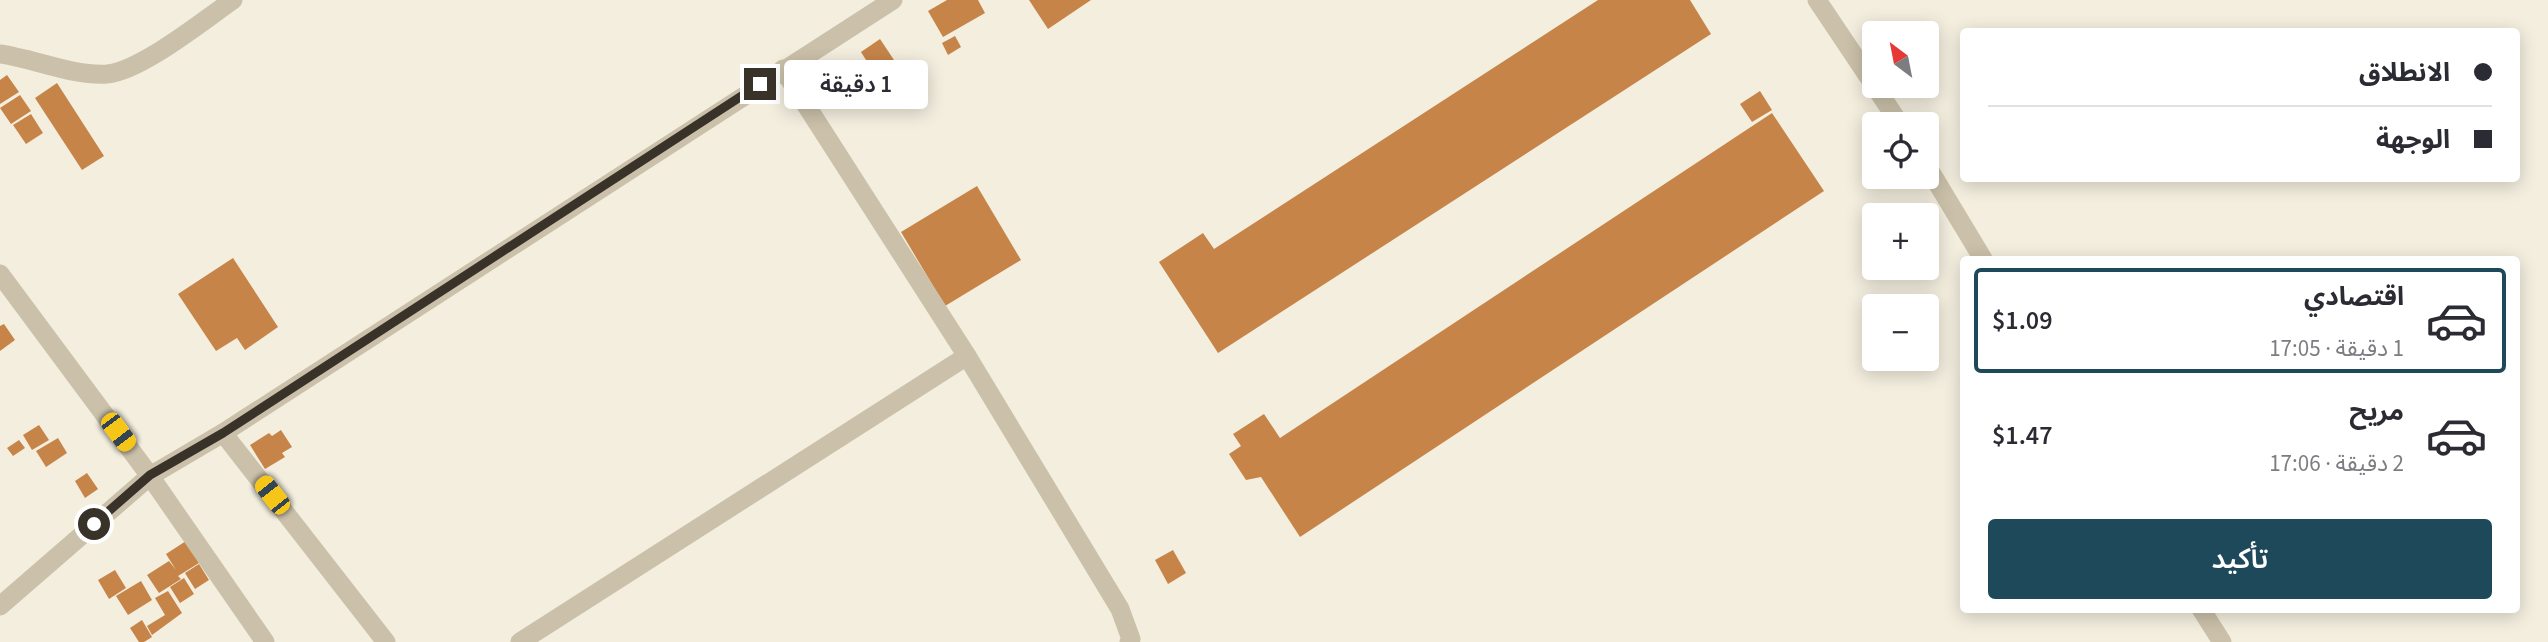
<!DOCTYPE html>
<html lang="ar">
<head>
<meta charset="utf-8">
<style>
  :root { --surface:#fff; --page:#f7f7f7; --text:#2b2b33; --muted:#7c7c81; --line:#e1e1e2; --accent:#1e495b }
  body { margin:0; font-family:"Source Sans 3","Noto Sans Arabic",sans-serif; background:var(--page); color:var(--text); direction:rtl; height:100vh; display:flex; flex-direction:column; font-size:26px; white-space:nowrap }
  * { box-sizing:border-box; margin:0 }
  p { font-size:23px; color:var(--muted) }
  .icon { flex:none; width:38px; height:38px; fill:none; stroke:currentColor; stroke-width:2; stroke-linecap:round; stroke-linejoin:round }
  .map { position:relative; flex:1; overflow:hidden; direction:ltr }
  .panel { position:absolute; left:1960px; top:256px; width:560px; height:357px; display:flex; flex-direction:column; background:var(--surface); border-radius:7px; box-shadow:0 4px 18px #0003; direction:rtl }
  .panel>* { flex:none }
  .hud { position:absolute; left:1960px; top:28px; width:560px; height:154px; border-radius:7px; box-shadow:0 4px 18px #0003; direction:rtl; display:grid; align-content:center; height:154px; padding:0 28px; background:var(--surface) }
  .needle { width:46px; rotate:328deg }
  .buttons { position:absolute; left:1862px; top:21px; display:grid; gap:14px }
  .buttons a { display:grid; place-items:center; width:77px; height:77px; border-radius:7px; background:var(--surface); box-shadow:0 4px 18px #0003; font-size:35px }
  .end { position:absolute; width:32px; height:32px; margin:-16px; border:9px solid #393229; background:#fff; box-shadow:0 0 0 4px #fff }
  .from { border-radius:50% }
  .bubble { position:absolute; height:49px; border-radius:7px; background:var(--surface); box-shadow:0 4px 18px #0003; font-size:23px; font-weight:600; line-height:49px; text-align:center; direction:rtl }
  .car { position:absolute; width:21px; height:42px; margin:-21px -10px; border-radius:9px; box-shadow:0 0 5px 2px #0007; background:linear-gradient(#f5c518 24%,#345 0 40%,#f5c518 0 76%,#345 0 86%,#f5c518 0) }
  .hud b { display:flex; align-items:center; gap:24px; height:66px; font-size:26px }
  .hud b+b { border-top:2px solid var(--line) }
  .hud i { width:18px; height:18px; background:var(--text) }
  ul { padding:12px 0 0; list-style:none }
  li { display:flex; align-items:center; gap:21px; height:105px; margin:0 14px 10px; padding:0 14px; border:4px solid transparent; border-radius:7px }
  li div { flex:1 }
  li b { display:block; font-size:26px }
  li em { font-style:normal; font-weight:600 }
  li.active { border-color:var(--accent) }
  li>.icon { width:63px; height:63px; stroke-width:1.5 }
  .primary-button { display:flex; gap:14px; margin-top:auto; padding:14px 28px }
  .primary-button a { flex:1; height:80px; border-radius:7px; background:var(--accent); color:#fff; font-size:28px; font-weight:600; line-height:80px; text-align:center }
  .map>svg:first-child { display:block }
  .building { fill:#c68449 }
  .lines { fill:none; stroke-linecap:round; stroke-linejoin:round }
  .minor { stroke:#cbc1aa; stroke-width:19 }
  .route { stroke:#393229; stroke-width:9 }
</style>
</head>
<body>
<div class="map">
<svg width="2548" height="642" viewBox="0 0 2548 642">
  <rect width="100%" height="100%" fill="#f3eede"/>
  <!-- building -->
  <g class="building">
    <path d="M 947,0 L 978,0 L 985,13 L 943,37 L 928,11 Z"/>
    <path d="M 1029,0 L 1091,0 L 1048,29 Z"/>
    <path d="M 1598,0 L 1690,0 L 1711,34 L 1218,353 L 1159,262 L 1203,233 L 1214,249 Z"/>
    <path d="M 955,36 L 961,47 L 948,55 L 942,43 Z"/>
    <path d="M 880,39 L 898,66 L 878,79 L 861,52 Z"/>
    <path d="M 7,75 L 19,92 L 0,104 L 0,80 Z"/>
    <path d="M 57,83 L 104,156 L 82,170 L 35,98 Z"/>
    <path d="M 1760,91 L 1772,110 L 1752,122 L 1740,104 Z"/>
    <path d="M 20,95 L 31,111 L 11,124 L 0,108 Z"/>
    <path d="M 1772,113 L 1824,191 L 1300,537 L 1261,477 L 1246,480 L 1229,454 L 1241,446 L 1233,434 L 1264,414 L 1280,438 Z"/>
    <path d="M 31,114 L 43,133 L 26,144 L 13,125 Z"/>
    <path d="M 977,186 L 1021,260 L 945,306 L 901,232 Z"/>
    <path d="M 233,258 L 278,327 L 245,350 L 237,338 L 216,351 L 178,294 Z"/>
    <path d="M 4,324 L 15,340 L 0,351 L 0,326 Z"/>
    <path d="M 39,425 L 49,440 L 32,450 L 23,435 Z"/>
    <path d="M 281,430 L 292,447 L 282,453 L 285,457 L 265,469 L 250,445 L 269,433 L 272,436 Z"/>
    <path d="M 58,438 L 67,453 L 46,467 L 36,451 Z"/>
    <path d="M 19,440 L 25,448 L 13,456 L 7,448 Z"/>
    <path d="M 87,473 L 98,489 L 85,498 L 75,481 Z"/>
    <path d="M 186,541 L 199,563 L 178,576 L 181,579 L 159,593 L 147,575 L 169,561 L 176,570 L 166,554 Z"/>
    <path d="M 1173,550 L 1186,573 L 1168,584 L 1155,560 Z"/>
    <path d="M 199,564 L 209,580 L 195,589 L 185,573 Z"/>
    <path d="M 115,570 L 126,588 L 109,599 L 98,580 Z"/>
    <path d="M 184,578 L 194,594 L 180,603 L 170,587 Z"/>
    <path d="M 141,581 L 152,600 L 128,615 L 116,596 Z"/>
    <path d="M 168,591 L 182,613 L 152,635 L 147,626 L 165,615 L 155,598 Z"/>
    <path d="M 142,620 L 152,637 L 144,642 L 139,642 L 130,628 Z"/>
  </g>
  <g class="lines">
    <!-- minor -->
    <g class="minor">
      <path d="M 1817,0 L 1900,124"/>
      <path d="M 0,54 C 35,59 72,76 107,74 C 141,71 204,20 233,0"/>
      <path d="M 783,69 L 967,356 L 1120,609 L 1131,639 L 1129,642"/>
      <path d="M 1927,166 L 1983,259"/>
      <path d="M 0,274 L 150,476 L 265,642"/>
      <path d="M 223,433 L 386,642"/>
      <path d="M 0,606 L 150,476 L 223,433 L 893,0"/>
      <path d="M 2201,609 L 2222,642"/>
      <path d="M 520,642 L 967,356"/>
    </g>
  </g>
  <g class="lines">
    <!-- route -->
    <path class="route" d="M 94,524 L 150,475 L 223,433 L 760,84"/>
  </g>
</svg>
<div class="buttons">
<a><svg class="needle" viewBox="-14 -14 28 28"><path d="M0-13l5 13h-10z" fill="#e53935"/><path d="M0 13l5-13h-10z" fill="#7c7c81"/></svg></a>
<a><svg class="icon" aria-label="locate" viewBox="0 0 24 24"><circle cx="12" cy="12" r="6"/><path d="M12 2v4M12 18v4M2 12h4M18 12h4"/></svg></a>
<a>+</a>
<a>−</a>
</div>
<i class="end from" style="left:94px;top:524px"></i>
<i class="end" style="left:760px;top:84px"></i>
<div class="bubble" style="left:784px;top:60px;width:144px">1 دقيقة</div>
<i class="car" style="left:118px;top:432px;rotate:143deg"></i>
<i class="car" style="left:272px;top:495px;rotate:322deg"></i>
<div class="hud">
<b><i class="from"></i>الانطلاق</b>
<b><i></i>الوجهة</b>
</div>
<section class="panel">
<ul>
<li class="active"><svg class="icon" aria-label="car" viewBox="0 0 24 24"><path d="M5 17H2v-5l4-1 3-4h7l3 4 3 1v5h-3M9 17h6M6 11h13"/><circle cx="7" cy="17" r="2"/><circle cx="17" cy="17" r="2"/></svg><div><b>اقتصادي</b><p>1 دقيقة · 17:05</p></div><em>$1.09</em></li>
<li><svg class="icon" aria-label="car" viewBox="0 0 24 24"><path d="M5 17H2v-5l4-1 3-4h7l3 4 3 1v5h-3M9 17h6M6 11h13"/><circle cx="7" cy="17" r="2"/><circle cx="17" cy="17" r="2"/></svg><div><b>مريح</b><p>2 دقيقة · 17:06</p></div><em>$1.47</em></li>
</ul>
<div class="primary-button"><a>تأكيد</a></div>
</section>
</div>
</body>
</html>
